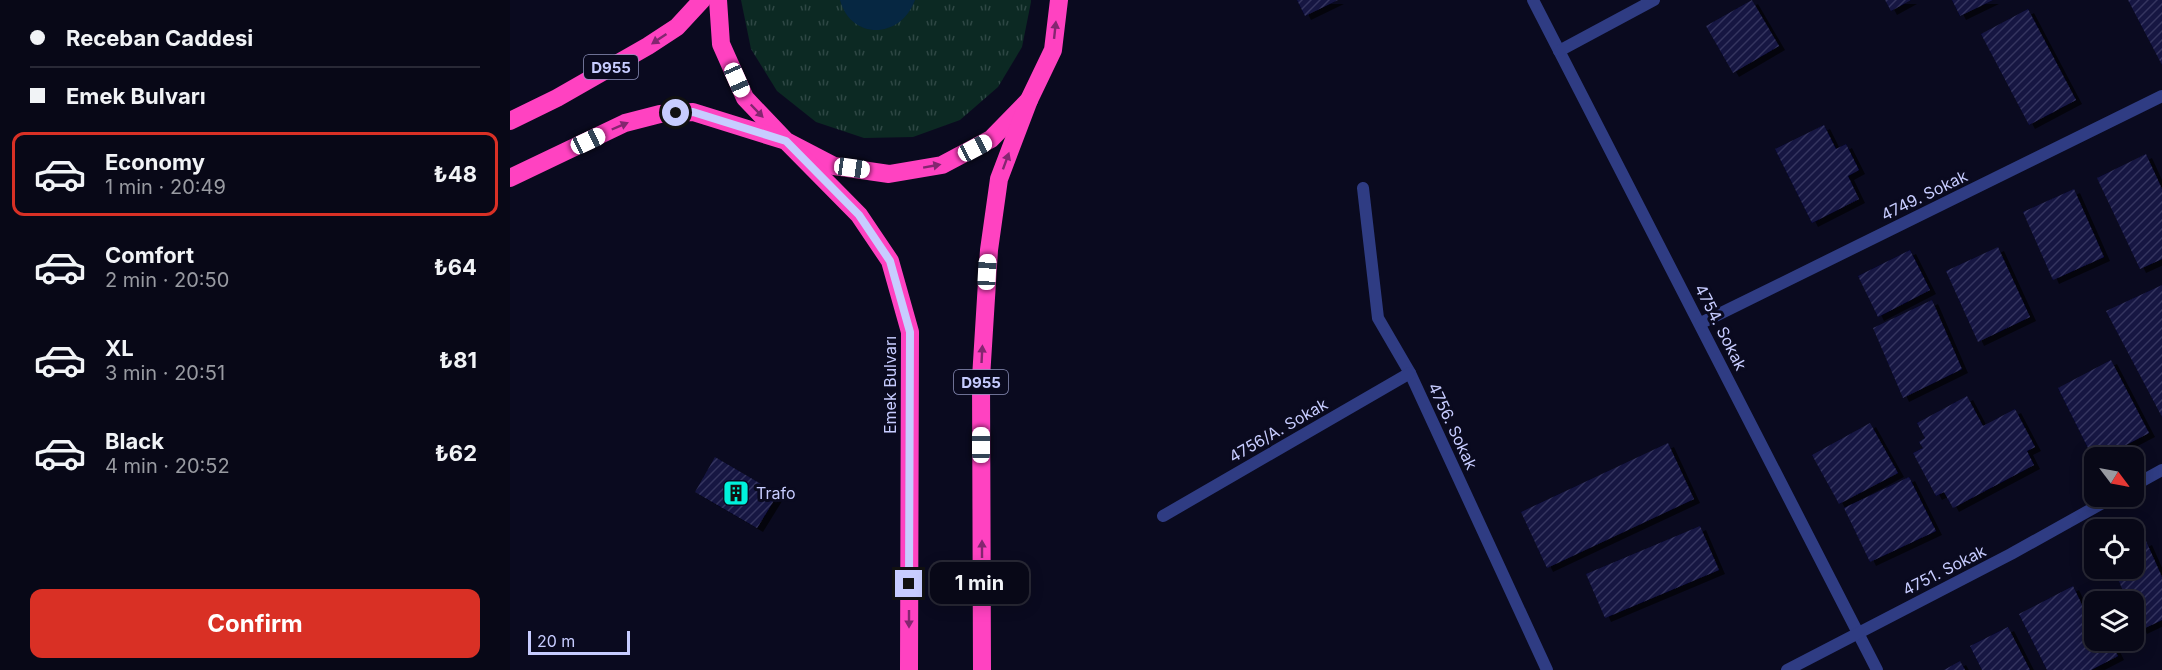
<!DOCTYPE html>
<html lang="en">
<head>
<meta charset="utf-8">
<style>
  :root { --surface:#080817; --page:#161624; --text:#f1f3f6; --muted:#989aa1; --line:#292936; --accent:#d93025 }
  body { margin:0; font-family:Inter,sans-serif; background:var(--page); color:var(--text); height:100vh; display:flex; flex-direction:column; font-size:22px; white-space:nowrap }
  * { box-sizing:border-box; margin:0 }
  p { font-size:20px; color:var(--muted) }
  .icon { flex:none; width:33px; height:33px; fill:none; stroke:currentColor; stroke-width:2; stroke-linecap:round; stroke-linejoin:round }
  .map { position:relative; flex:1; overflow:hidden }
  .details { display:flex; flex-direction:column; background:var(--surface); width:510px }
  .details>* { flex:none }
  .banner { display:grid; align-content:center; height:132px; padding:0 30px; background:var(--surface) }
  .needle { width:39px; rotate:122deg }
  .controls { position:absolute; left:1574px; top:447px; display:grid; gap:12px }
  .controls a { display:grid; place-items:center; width:60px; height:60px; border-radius:12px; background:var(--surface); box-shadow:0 3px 15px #0003,0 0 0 2px var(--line); font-size:30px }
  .scale { position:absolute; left:18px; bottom:15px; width:102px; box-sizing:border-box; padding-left:6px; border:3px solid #c7ccff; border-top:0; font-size:16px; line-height:21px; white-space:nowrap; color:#c7ccff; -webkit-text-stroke:4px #0a0a1f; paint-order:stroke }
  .end { position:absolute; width:27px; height:27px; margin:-14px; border:8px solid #c7ccff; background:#111; box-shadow:0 0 0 3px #111 }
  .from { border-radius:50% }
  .bubble { position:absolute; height:42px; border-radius:12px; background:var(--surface); box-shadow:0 3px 15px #0003,0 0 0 2px var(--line); font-size:20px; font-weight:700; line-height:42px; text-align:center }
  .car { position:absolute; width:18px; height:36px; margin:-18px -9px; border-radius:8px; box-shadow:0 0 4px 2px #0007; background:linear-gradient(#fff 24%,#345 0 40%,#fff 0 76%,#345 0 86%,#fff 0) }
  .banner b { display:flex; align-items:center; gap:21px; height:57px; font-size:22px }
  .banner b+b { border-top:2px solid var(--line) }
  .banner i { width:15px; height:15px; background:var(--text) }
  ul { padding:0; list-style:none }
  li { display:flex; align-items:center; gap:18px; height:84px; margin:0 12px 9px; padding:0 18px; border:3px solid transparent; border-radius:12px }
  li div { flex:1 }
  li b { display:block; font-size:22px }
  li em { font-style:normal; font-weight:700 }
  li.on { border-color:var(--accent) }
  li>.icon { width:54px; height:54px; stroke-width:1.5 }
  .action { display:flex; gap:12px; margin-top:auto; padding:12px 30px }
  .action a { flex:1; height:69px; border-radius:12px; background:var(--accent); color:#fff; font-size:24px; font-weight:700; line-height:69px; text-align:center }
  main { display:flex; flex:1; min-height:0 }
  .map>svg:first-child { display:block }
  .grass { fill:url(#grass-tufts) }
  .water { fill:#062742 }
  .building { fill:url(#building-hatch); filter:url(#shadow) }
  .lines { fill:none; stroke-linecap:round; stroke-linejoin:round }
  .street { stroke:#2f3c83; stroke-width:12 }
  .highway { stroke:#ff42c1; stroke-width:18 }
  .oneway { fill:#842670 }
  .route { stroke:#c7ccff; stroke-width:8 }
  .labels { text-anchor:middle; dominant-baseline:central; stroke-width:6; stroke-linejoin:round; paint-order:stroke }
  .shield { fill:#0a0a1f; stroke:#8e92bc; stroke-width:1.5 }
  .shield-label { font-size:15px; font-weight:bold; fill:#c7ccff }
  .street-label { font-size:16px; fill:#c7ccff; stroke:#0a0a1f }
  .poi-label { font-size:16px; fill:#c7ccff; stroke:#0a0a1f; text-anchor:start }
</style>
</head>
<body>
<main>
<section class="details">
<div class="banner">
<b><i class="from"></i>Receban Caddesi</b>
<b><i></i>Emek Bulvarı</b>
</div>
<ul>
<li class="on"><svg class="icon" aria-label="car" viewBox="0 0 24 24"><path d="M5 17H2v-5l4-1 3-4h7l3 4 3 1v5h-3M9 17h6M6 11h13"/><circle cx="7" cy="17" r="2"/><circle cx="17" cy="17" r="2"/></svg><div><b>Economy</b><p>1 min · 20:49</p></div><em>₺48</em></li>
<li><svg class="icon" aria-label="car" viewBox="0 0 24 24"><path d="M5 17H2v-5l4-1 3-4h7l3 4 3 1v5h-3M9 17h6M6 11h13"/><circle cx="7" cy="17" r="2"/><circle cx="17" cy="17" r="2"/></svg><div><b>Comfort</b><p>2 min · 20:50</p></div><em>₺64</em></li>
<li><svg class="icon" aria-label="car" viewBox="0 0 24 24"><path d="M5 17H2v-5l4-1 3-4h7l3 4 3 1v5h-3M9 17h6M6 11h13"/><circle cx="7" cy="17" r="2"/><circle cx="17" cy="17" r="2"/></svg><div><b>XL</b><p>3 min · 20:51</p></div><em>₺81</em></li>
<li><svg class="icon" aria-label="car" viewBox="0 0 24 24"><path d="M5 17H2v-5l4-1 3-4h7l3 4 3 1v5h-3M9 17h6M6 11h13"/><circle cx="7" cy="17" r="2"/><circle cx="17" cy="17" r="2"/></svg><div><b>Black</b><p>4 min · 20:52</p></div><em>₺62</em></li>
</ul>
<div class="action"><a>Confirm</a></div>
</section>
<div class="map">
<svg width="1652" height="670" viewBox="0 0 1652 670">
  <defs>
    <pattern id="grass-tufts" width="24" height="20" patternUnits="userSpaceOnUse" patternTransform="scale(1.5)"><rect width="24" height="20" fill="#0c2923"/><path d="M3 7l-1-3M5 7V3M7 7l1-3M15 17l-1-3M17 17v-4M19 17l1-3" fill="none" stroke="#2e4744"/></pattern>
    <pattern id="building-hatch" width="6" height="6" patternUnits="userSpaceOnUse" patternTransform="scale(1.5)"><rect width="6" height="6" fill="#141442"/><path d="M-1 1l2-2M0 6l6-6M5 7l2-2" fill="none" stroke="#35355e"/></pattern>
    <filter id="shadow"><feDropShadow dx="6" dy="4" stdDeviation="0" flood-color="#0009"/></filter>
  </defs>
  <rect width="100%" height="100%" fill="#0a0a1f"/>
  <!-- grass -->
  <path class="grass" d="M 231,0 L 521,0 L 521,2 L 512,47 L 488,87 L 450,120 L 403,137 L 354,138 L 306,122 L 267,91 L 241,49 Z"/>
  <!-- water -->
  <path class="water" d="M 330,0 L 405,0 C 391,39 341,41 330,0 Z"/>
  <!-- building -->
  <g class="building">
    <path d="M 787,0 L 828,0 L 795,16 Z"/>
    <path d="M 1242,0 L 1269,46 L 1223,73 L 1196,26 Z"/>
    <path d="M 1375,0 L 1401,0 L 1381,11 Z"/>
    <path d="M 1442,0 L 1483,0 L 1450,16 Z"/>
    <path d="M 1618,0 L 1652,0 L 1652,65 Z"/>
    <path d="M 1518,9 L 1566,100 L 1519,125 L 1471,34 Z"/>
    <path d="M 1314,125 L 1326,149 L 1336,144 L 1349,170 L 1338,176 L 1349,199 L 1302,223 L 1265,149 Z"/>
    <path d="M 1636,154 L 1652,189 L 1652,259 L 1630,269 L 1587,178 Z"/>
    <path d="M 1564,189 L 1594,257 L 1543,280 L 1513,212 Z"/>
    <path d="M 1488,247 L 1520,317 L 1468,342 L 1436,271 Z"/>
    <path d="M 1400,250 L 1420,290 L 1368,317 L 1348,276 Z"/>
    <path d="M 1652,285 L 1652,417 L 1596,311 Z"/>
    <path d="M 1422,300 L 1452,369 L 1393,398 L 1363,328 Z"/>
    <path d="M 1601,360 L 1639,433 L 1591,458 L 1583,458 L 1548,388 Z"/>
    <path d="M 1457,396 L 1473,426 L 1505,409 L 1525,447 L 1517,451 L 1524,465 L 1443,508 L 1434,492 L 1426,496 L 1403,453 L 1413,448 L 1409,442 L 1415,438 L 1407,423 Z"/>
    <path d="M 1360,423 L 1388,473 L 1329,504 L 1302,455 Z"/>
    <path d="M 1158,443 L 1184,499 L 1037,568 L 1011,512 Z"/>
    <path d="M 205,457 L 268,494 L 247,528 L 185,492 Z"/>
    <path d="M 1399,477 L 1426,531 L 1360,562 L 1334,508 Z"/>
    <path d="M 1190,526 L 1209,570 L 1095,618 L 1076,574 Z"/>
    <path d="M 1636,541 L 1652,577 L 1652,620 L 1631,630 L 1623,611 L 1623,602 L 1618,602 L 1603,568 L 1623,568 L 1623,547 Z"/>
    <path d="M 1563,586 L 1574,609 L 1584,608 L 1584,640 L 1600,640 L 1608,656 L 1581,670 L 1537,670 L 1509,614 Z"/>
    <path d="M 1498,627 L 1520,670 L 1472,670 L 1460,646 Z"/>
    <path d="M 1450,661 L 1455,670 L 1434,670 Z"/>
  </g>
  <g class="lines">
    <!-- street -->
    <g class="street">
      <path d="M 1023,0 L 1367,670"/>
      <path d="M 1049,51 L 1144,0"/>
      <path d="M 853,188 L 868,318 L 900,373 L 1037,670"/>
      <path d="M 1191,323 L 1652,96"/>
      <path d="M 1623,486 L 1652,470"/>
      <path d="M 653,516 L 900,373"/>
      <path d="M 1277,670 L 1501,554 L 1605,496"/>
    </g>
    <!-- highway -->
    <g class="highway">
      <path d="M 208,0 L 211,44 L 235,98 L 276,141 L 324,166 L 379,174 L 432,165 L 481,139 L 519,100 L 543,50 L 549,0"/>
      <path d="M 0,121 L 47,98 L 138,46 L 167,27 L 192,0"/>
      <path d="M 0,178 L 115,123 L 150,114 L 183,112 L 276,141 L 349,215 L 380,261 L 400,332 L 399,670"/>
      <path d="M 472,670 L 471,378 L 479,250 L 489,179 L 519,100"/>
    </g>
  </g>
  <!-- one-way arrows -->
  <defs><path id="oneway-solid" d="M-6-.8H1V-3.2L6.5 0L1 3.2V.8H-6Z" transform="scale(1.5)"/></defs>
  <g class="oneway">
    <use href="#oneway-solid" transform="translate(545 30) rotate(-84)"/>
    <use href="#oneway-solid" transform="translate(149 39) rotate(146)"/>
    <use href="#oneway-solid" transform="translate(247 111) rotate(46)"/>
    <use href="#oneway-solid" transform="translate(110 126) rotate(-23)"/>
    <use href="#oneway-solid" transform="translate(496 161) rotate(-70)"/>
    <use href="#oneway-solid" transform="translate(422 166) rotate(-10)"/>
    <use href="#oneway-solid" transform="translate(472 354) rotate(-87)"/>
    <use href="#oneway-solid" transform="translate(472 549) rotate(-90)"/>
    <use href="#oneway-solid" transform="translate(399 619) rotate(90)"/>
  </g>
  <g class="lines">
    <!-- route -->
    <path class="route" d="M 166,113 L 183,112 L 276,141 L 349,215 L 380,261 L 400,332 L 399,584"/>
  </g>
  <!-- icons -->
  <defs>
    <symbol id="building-square" viewBox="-11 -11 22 22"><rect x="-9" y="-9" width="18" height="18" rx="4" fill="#00f2dc" stroke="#0a0a1f"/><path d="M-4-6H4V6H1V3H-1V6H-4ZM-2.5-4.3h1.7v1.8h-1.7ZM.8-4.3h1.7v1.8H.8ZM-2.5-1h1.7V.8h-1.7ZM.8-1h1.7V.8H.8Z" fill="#111"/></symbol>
  </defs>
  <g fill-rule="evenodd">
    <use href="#building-square" x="211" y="478" width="30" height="30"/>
  </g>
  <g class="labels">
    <!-- shield labels -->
    <g class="shield">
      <rect x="74" y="55" width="54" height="24" rx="4.5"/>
      <rect x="444" y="370" width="54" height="24" rx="4.5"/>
    </g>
    <g class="shield-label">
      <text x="101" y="67">D955</text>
      <text x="471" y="382">D955</text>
    </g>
    <!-- street labels -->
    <g class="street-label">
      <text transform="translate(1414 195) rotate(-26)">4749. Sokak</text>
      <text transform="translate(1211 327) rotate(63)">4754. Sokak</text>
      <text transform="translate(380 385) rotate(-90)">Emek Bulvarı</text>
      <text transform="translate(943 426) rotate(65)">4756. Sokak</text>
      <text transform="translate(768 430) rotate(-30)">4756/A. Sokak</text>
      <text transform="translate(1434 570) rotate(-27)">4751. Sokak</text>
    </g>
    <!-- poi labels -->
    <g class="poi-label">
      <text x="246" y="493">Trafo</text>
    </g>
  </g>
</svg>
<div class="controls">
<a><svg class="needle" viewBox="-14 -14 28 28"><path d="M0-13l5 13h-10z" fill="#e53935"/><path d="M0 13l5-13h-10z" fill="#989aa1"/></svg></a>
<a><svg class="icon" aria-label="locate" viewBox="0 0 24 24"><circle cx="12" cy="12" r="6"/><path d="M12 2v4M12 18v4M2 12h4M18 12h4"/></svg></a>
<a><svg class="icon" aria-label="layers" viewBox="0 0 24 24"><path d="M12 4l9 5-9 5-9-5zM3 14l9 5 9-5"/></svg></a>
</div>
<div class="scale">20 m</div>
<i class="end from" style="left:166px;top:113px"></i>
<i class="end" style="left:399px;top:584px"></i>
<div class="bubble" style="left:420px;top:562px;width:99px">1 min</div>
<i class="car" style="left:227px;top:80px;rotate:156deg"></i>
<i class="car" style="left:78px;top:141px;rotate:65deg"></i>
<i class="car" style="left:465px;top:148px;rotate:62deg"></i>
<i class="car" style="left:342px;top:168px;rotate:98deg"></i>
<i class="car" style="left:477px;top:272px;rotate:3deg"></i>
<i class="car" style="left:471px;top:445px;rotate:0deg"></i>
</div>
</main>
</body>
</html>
